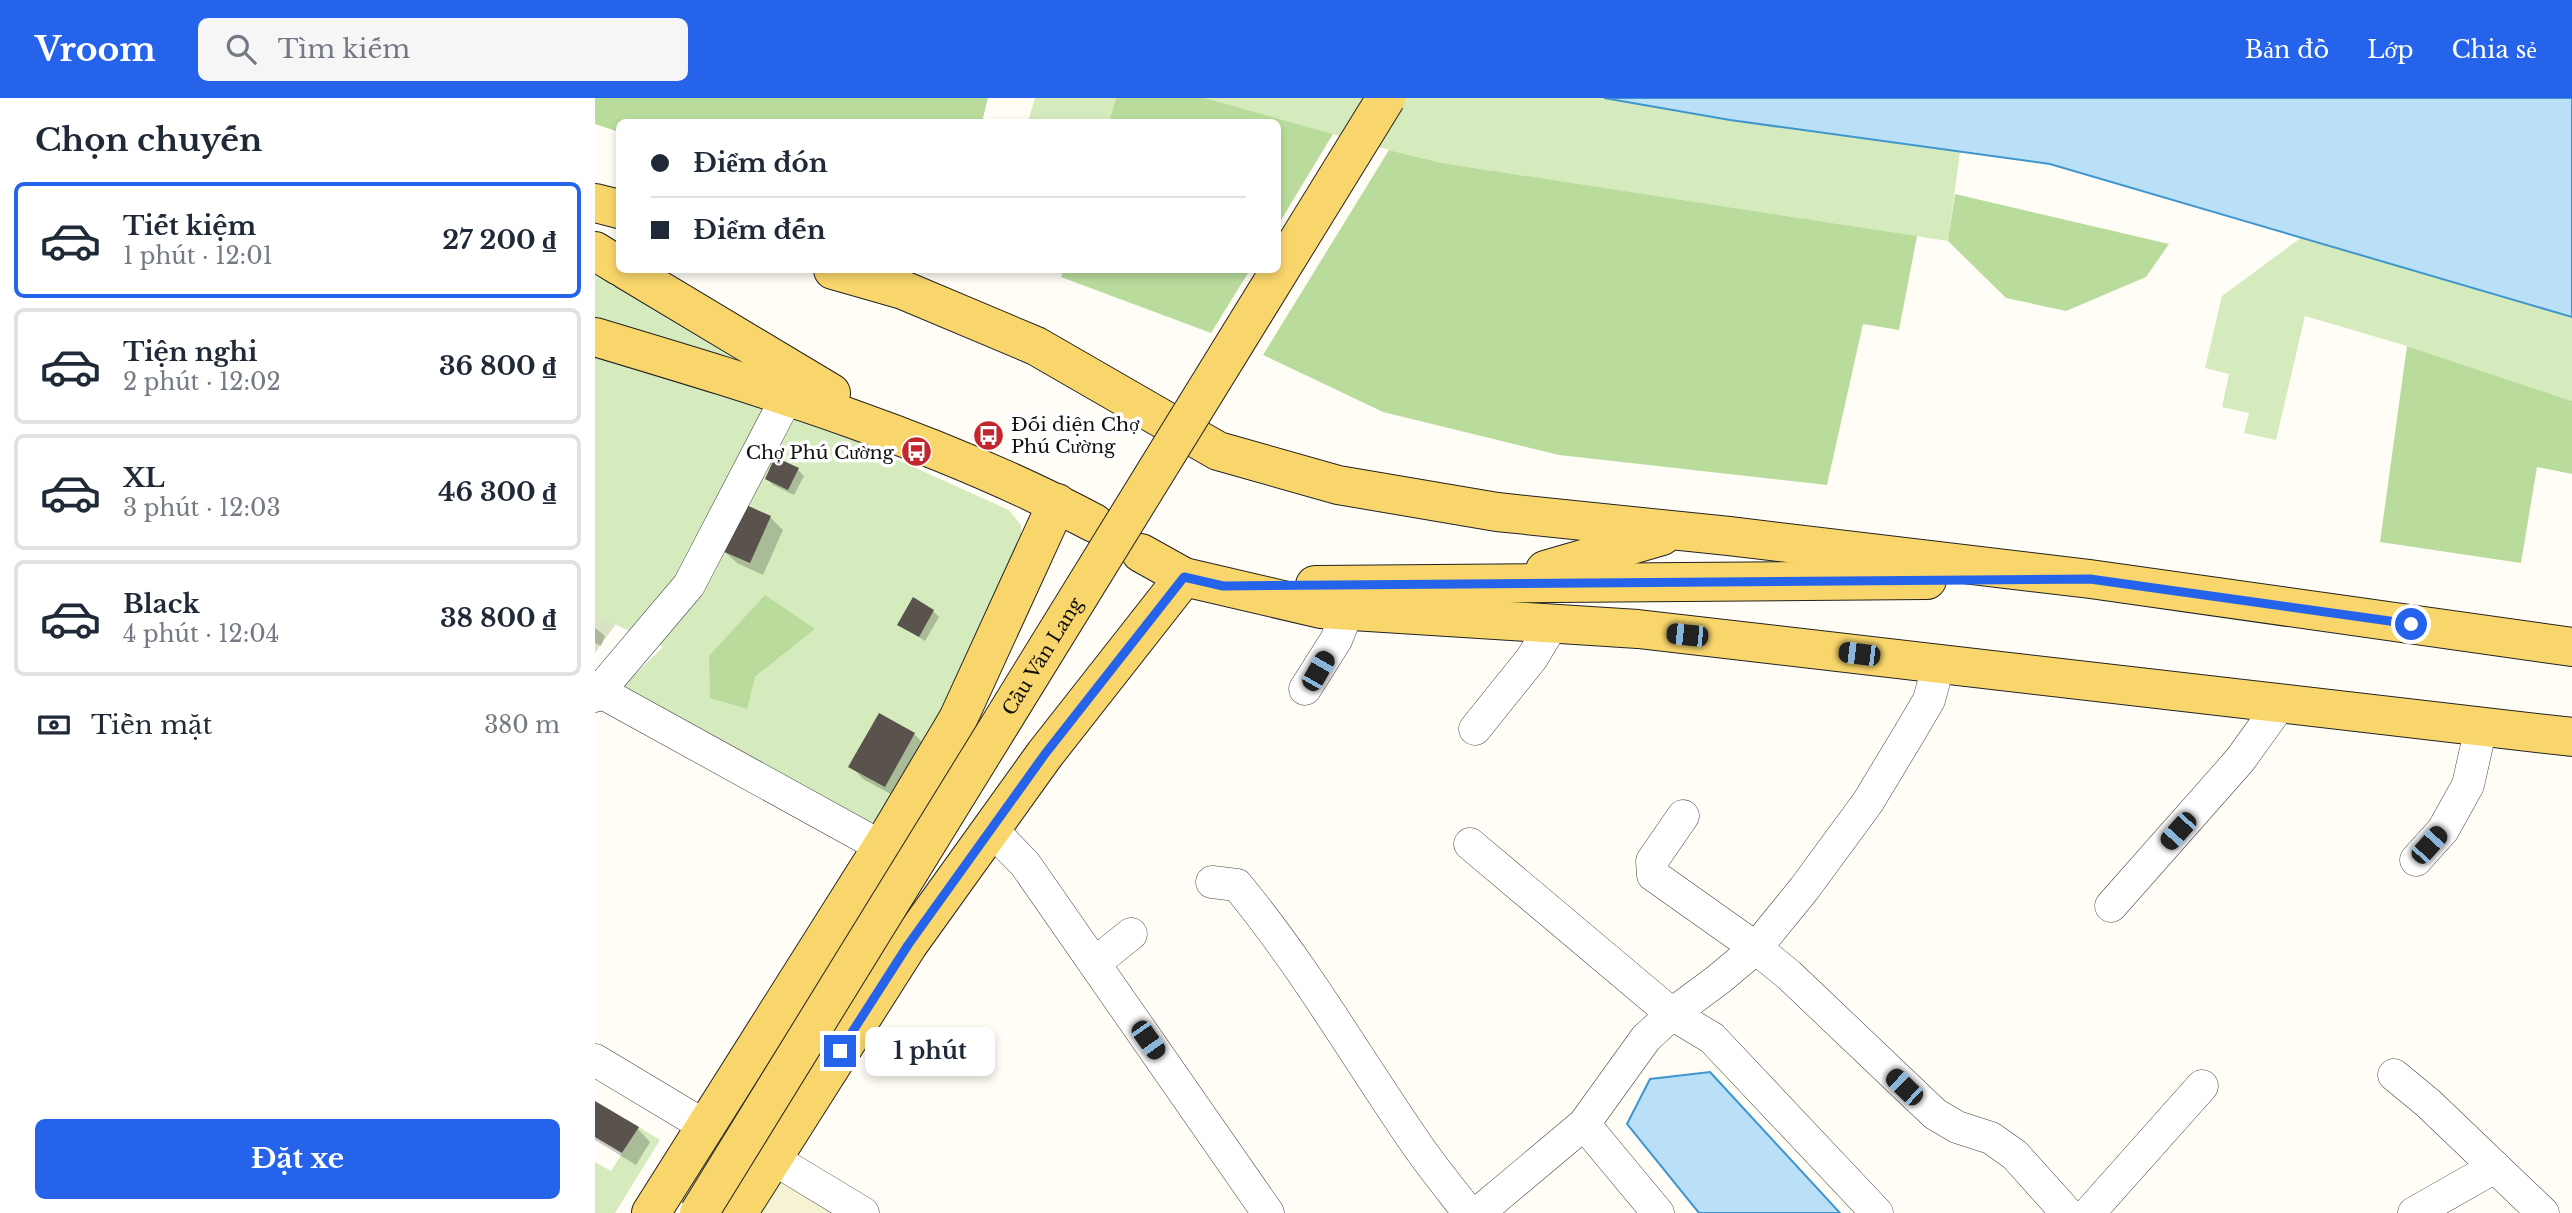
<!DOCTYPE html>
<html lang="vi">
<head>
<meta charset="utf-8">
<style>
  :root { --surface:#fff; --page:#f6f6f7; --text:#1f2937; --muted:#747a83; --line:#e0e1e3; --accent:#2563eb }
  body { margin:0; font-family:"Libre Baskerville",serif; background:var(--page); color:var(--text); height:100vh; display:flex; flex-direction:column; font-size:26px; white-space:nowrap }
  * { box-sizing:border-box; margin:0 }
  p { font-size:23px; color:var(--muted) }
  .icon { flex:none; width:38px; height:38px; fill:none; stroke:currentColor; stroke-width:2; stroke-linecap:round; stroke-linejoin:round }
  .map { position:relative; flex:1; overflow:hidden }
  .panel { display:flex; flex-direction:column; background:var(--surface); width:595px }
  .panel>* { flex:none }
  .banner { position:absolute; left:21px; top:21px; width:665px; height:154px; border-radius:10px; box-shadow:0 4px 10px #0003; display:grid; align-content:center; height:154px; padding:0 35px; background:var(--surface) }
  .end { position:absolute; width:32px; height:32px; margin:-16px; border:9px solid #2563eb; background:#fff; box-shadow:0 0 0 4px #fff }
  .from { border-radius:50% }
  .bubble { position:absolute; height:49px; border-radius:10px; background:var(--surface); box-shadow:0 4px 10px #0003; font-size:23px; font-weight:700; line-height:49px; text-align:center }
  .car { position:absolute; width:21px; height:42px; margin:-21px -10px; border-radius:9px; box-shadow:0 0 5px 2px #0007; background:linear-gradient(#222 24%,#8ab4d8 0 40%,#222 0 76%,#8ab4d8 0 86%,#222 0) }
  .banner b { display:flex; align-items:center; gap:24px; height:66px; font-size:26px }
  .banner b+b { border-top:2px solid var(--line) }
  .banner i { width:18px; height:18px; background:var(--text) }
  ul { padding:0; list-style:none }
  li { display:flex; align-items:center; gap:21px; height:116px; margin:0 14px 10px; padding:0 21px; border:4px solid var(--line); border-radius:10px }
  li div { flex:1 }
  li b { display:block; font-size:26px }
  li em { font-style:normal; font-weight:700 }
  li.on { border-color:var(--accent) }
  li>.icon { width:63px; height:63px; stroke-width:1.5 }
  h2 { padding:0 35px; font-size:32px; line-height:84px }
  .pay { display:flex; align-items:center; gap:18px; height:77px; padding:0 35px; font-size:26px }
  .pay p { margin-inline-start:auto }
  .button { display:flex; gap:14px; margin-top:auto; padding:14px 35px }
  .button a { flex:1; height:80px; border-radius:10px; background:var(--accent); color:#fff; font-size:28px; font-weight:700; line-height:80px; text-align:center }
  header { display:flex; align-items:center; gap:42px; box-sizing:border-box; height:98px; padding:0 35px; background:var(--accent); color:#fff }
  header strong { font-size:33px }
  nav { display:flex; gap:38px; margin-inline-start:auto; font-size:24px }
  .search { width:490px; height:63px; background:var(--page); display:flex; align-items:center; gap:18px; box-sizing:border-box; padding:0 24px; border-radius:10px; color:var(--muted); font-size:26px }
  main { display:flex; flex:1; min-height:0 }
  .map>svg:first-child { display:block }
  .farmland { fill:#f6f3d4 }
  .green { fill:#d5ebbd; fill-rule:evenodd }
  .forest { fill:#b9dc9c }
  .cemetery { fill:#d9e3c4 }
  .water { fill:#b9e0f7; stroke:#3f96cf; stroke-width:2 }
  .shadow { fill:#0003 }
  .building { fill:#5a524d }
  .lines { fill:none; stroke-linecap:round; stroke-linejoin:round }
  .minor-casing { stroke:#444; stroke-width:33 }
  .major-casing { stroke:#222; stroke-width:40 }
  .minor { stroke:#fff; stroke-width:32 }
  .major { stroke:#f9d66b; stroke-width:38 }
  .major-bridge-casing { stroke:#222; stroke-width:40; stroke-linecap:butt }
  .major-bridge { stroke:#f9d66b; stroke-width:38 }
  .route { stroke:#2563eb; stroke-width:9 }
  .labels { text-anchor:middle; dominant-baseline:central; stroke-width:7; stroke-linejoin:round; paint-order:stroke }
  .poi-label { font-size:19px; fill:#111; stroke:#fff; text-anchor:start }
  .street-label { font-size:19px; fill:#111; stroke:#fff }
</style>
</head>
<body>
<header>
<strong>Vroom</strong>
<div class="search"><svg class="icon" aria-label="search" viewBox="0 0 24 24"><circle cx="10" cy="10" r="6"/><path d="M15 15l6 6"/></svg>Tìm kiếm</div>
<nav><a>Bản đồ</a><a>Lớp</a><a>Chia sẻ</a></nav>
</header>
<main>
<section class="panel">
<h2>Chọn chuyến</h2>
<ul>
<li class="on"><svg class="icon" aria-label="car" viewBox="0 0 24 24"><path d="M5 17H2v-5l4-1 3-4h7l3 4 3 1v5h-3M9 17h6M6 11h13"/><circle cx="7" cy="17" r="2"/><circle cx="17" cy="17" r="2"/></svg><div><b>Tiết kiệm</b><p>1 phút · 12:01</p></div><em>27 200 ₫</em></li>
<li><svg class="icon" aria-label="car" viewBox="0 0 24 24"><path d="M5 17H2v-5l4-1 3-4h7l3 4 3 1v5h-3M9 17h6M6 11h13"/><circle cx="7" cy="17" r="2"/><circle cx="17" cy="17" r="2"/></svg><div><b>Tiện nghi</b><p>2 phút · 12:02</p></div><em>36 800 ₫</em></li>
<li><svg class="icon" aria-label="car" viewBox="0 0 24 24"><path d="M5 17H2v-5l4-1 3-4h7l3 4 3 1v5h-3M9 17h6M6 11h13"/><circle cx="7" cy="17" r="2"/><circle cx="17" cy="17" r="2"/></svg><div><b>XL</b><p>3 phút · 12:03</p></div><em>46 300 ₫</em></li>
<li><svg class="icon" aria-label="car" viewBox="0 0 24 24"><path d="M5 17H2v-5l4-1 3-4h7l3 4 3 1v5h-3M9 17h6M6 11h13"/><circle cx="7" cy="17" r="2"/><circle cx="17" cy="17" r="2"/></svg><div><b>Black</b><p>4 phút · 12:04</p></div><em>38 800 ₫</em></li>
</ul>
<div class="pay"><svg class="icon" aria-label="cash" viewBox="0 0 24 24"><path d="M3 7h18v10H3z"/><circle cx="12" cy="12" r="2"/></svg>Tiền mặt<p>380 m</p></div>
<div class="button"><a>Đặt xe</a></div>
</section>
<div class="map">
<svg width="1977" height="1115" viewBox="0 0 1977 1115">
  <rect width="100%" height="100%" fill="#fffdf5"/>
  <!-- farmland -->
  <path class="farmland" d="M 178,1077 L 243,1115 L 156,1115 Z"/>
  <!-- green -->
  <g class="green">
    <path d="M 440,0 L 521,0 L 514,24 L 433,24 Z"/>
    <path d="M 610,0 L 1977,0 L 1977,303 L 1812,248 L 1710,218 L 1681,342 L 1649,335 L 1654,315 L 1627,309 L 1634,276 L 1610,270 L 1627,198 L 1707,139 L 1455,66 L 1365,54 L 1353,143 L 847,65 L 794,52 Z"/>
    <path d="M 0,172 L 193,285 L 0,227 Z"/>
    <path d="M 0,258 L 216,323 L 414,412 L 426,427 L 426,442 L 345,630 L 277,731 L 24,592 L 68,549 L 0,517 ZM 170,497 L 188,557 L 160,579 Z"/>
    <path d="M 44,1029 L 65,1042 L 20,1115 L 0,1115 L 0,1064 L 16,1073 Z"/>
  </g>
  <!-- forest -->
  <g class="forest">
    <path d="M 0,0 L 393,0 L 387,24 L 24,24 L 24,34 L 0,26 Z"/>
    <path d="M 521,0 L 610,0 L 738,36 L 683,127 L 682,24 L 514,24 Z"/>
    <path d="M 794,52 L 847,65 L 1322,138 L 1304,232 L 1268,226 L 1232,387 L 964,357 L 788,314 L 668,257 Z"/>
    <path d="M 1360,96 L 1574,146 L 1551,179 L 1471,213 L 1411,200 L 1353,143 Z"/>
    <path d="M 468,172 L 655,172 L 616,235 L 466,179 Z"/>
    <path d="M 1812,248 L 1977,303 L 1977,376 L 1942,369 L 1926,465 L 1785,444 Z"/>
    <path d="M 170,497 L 220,531 L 160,579 L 152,611 L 115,600 L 114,558 Z"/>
  </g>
  <!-- cemetery -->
  <path class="cemetery" d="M 0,517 L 21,526 L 0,555 Z"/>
  <!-- water -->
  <g class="water">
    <path d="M 1009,0 L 1977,0 L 1977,219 L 1455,66 L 1135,22 Z"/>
    <path d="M 1115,974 L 1245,1115 L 1104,1115 L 1032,1026 L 1055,981 Z"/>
  </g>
  <!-- shadow -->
  <g class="shadow">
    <path d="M 203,372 L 209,378 L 199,397 L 178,387 L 172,381 Z"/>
    <path d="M 175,419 L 188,432 L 168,477 L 142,465 L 129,453 Z"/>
    <path d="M 338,513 L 344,519 L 330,543 L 305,527 Z"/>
    <path d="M 0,530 L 10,538 L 6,548 L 0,545 Z"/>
    <path d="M 319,636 L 332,649 L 303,700 L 268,681 L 256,668 Z"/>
    <path d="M 0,1005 L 43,1031 L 55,1044 L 41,1067 L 0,1042 Z"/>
  </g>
  <!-- building -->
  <g class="building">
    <path d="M 180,359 L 204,370 L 193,392 L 170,381 Z"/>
    <path d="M 149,406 L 176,418 L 155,465 L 127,453 Z"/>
    <path d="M 318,499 L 339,512 L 324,539 L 302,527 Z"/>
    <path d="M 284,615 L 320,635 L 290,689 L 253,669 Z"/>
    <path d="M 0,1003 L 44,1029 L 27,1055 L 0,1039 Z"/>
  </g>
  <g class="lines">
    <defs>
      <g id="minor">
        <path d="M 710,591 L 741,542 L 753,512"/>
        <path d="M 4,593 L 287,749"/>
        <path d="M 0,598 L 94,487 L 193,297"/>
        <path d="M 880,631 L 937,560 L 958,525"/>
        <path d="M 1088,718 L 1057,763 L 1058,777 L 1161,850 L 1194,877 L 1340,1016 L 1362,1029 L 1396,1040 L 1420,1057 L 1472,1115"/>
        <path d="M 396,731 L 430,766 L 673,1115"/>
        <path d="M 875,746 L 1077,916 L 1124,881 L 1161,850 L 1209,791 L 1273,704 L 1314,636 L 1334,602 L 1344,565"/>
        <path d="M 1821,762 L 1848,732 L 1873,687 L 1886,629"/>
        <path d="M 617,784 L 642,787 C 709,868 762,960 822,1047 C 838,1070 856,1092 874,1115"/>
        <path d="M 1516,808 L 1645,662 L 1686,605"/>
        <path d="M 500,865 L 536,836"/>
        <path d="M 0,962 L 110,1028"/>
        <path d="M 1799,977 L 1833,1005 L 1948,1115"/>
        <path d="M 989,1026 L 1063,1115"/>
        <path d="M 177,1060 L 268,1115"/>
        <path d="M 883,1115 L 989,1026 L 1051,940 L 1077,916 L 1117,940 L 1282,1115"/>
        <path d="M 1494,1115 L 1607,988"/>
        <path d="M 1819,1115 L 1900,1069"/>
      </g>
      <g id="major">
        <path d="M 0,105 L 24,111"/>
        <path d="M 0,153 L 24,168"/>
        <path d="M 31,172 L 236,295"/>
        <path d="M 238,172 L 308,192 L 441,248 L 623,353 L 743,387 L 902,414 L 1134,438 L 1495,481 L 1977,549"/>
        <path d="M 0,239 C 170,290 341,341 499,425"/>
        <path d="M 546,455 L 589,479 L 726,511 L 1043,531 L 1977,639"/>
        <path d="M 950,472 L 1067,438"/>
        <path d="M 720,487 L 1332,482"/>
        <path d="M 56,1115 L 287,749 L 363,621 L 462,405"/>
        <path d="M 143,1115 L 313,847 L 450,656 L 589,479"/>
      </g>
    </defs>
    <!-- minor casing -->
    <use href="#minor" class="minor-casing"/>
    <!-- major casing -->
    <use href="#major" class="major-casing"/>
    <!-- minor -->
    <use href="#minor" class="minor"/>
    <!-- major -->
    <use href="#major" class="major"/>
    <defs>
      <g id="major-bridge">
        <path id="s1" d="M 104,1115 L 791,0"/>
      </g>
    </defs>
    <!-- major-bridge casing -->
    <use href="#major-bridge" class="major-bridge-casing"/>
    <!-- major-bridge -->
    <use href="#major-bridge" class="major-bridge"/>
  </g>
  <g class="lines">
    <!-- route -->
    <path class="route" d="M 245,953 L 313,847 L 450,656 L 589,479 L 628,488 L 1495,481 L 1816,526"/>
  </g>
  <!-- icons -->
  <defs>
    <symbol id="bus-disc" viewBox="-11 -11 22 22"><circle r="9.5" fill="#c4262e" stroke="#fff"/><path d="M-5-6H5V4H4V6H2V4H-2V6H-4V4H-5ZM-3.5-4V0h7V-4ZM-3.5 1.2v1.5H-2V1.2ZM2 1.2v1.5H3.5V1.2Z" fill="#fff"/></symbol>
  </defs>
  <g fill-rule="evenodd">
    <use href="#bus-disc" x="376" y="320" width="35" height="35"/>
    <use href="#bus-disc" x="304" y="336" width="35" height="35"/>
  </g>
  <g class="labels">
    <!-- poi labels -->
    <g class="poi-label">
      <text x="416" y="326">Đối diện Chợ<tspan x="416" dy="22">Phú Cường</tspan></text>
      <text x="299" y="354" text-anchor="end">Chợ Phú Cường</text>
    </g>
    <!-- street labels -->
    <g class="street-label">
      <text stroke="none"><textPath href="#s1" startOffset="654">Cầu Văn Lang</textPath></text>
    </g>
  </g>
</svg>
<i class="end from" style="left:1816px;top:526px"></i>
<i class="end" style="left:245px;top:953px"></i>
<div class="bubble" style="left:270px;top:929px;width:130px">1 phút</div>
<i class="car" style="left:1092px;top:537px;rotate:276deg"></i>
<i class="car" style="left:1264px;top:556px;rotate:277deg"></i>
<i class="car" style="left:723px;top:573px;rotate:30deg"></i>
<i class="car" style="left:1583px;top:733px;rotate:222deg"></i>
<i class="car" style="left:1834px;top:747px;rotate:42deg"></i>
<i class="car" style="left:553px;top:942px;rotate:145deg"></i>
<i class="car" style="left:1309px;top:989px;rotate:314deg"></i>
<div class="banner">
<b><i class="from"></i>Điểm đón</b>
<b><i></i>Điểm đến</b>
</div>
</div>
</main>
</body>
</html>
